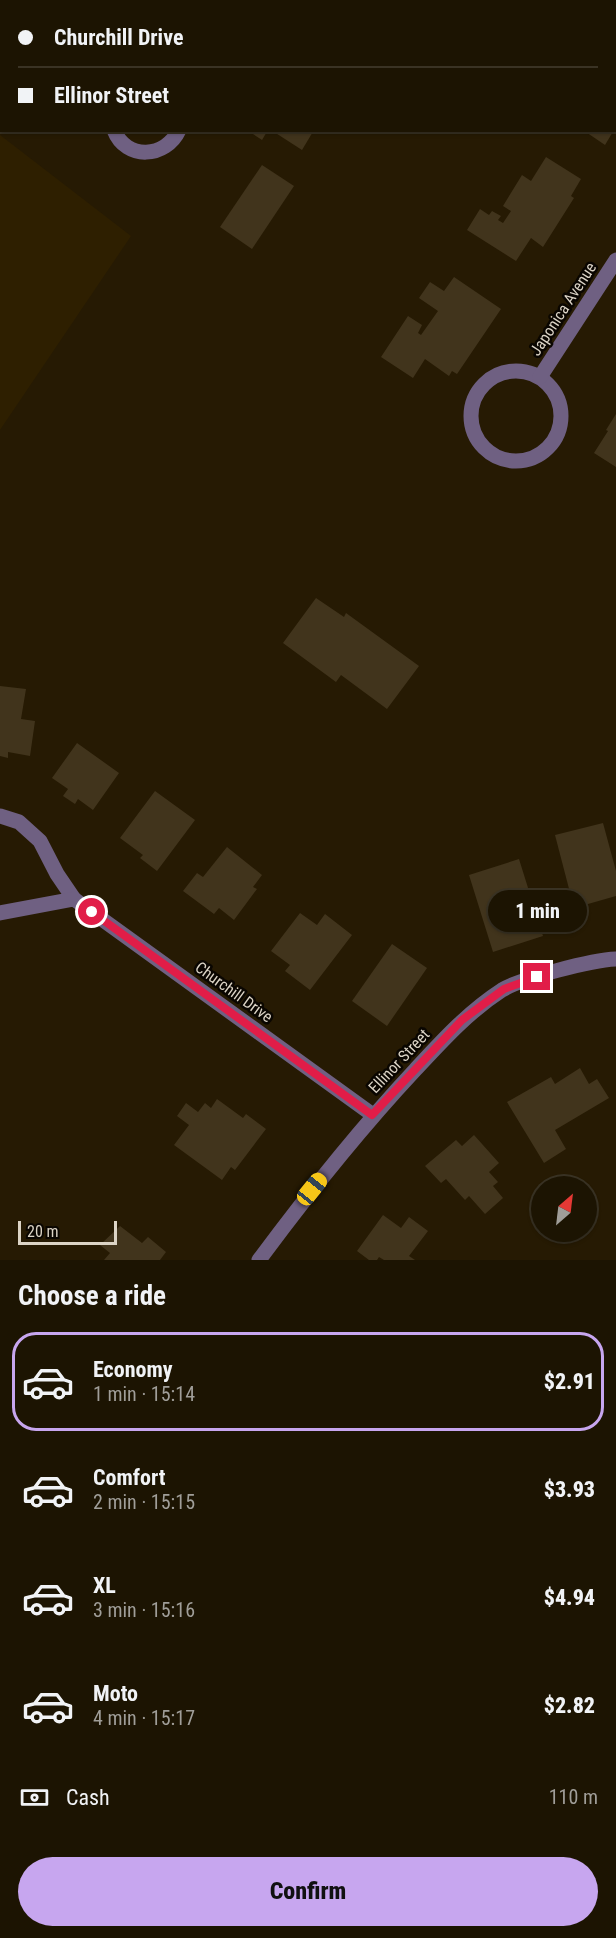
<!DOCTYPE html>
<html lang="en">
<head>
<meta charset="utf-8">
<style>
  :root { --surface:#1c1402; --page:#292111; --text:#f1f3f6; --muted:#a09e99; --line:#3a3324; --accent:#c7a6ef }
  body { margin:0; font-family:"Roboto Condensed",sans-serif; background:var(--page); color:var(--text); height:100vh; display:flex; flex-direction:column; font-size:22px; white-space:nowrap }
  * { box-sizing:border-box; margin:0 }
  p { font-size:20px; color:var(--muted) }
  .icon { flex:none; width:33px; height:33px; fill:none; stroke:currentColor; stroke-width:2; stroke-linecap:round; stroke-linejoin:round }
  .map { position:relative; height:1260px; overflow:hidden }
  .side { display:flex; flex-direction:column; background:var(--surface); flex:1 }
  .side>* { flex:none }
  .hud { position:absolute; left:0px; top:0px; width:616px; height:132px; box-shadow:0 2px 4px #0004,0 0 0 2px var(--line); display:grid; align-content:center; height:132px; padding:0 18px; background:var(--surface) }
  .needle { width:39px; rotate:28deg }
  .buttons { position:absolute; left:531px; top:1176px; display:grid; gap:12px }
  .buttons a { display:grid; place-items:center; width:66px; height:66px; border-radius:50%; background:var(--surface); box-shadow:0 2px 4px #0004,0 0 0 2px var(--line); font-size:30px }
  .scale { position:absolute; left:18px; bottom:15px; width:99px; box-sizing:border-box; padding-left:6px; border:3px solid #dcd4c6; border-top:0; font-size:16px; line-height:21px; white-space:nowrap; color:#dcd4c6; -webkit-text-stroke:4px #0a0601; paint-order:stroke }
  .end { position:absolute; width:27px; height:27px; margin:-14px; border:8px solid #e11d48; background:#fff; box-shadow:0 0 0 3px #fff }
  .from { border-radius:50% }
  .bubble { position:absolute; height:42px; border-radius:21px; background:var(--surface); box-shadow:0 2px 4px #0004,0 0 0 2px var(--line); font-size:20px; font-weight:800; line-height:42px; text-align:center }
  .car { position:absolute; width:18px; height:36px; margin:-18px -9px; border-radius:8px; box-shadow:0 0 4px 2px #0007; background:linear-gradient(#f5c518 24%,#345 0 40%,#f5c518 0 76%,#345 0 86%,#f5c518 0) }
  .hud b { display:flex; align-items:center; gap:21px; height:57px; font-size:22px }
  .hud b+b { border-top:2px solid var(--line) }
  .hud i { width:15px; height:15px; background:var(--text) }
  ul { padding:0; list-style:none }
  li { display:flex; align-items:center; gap:18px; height:99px; margin:0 12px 9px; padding:0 6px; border:3px solid transparent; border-radius:24px }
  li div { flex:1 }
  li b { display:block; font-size:22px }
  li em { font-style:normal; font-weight:800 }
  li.on { border-color:var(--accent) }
  li>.icon { width:54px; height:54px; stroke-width:1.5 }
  h2 { padding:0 18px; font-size:27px; line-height:72px }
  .pay { display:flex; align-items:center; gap:15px; height:66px; padding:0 18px; font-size:22px }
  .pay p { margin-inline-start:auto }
  .primary-button { display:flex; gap:12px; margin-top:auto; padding:12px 18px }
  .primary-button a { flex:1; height:69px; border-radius:36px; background:var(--accent); color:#111; font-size:24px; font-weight:800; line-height:69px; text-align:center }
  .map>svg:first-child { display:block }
  .built { fill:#2e1f00 }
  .building { fill:#41341c }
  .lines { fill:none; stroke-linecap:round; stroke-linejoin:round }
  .minor { stroke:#6f6082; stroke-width:15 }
  .route { stroke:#e11d48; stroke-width:8 }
  .labels { text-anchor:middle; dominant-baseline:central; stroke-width:5; stroke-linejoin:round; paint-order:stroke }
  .street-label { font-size:16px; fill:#dcd4c6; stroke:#0a0601 }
</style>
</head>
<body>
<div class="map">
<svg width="616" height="1260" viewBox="0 0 616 1260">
  <rect width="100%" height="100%" fill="#261a03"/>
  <!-- built -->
  <path class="built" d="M 0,135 L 131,236 L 0,430 Z"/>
  <!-- building -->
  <g class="building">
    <path d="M 247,130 L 268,130 L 262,140 Z"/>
    <path d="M 271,130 L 314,130 L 302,150 Z"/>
    <path d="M 583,130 L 614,130 L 605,145 Z"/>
    <path d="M 546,157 L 581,179 L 571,196 L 574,198 L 543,247 L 531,238 L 516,261 L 467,230 L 480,209 L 489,215 L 492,211 L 501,216 L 498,220 L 503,223 L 511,211 L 503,206 L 522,175 L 531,181 Z"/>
    <path d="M 262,165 L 294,186 L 252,249 L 220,227 Z"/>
    <path d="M 454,277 L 501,309 L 457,374 L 452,371 L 449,376 L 425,359 L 413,378 L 381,357 L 408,316 L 422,325 L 418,333 L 421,335 L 438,311 L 419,298 L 430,282 L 444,291 Z"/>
    <path d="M 616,414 L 616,467 L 594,453 L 608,431 L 606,430 Z"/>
    <path d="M 316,598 L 344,617 L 346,613 L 419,666 L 387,709 L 341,675 L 336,682 L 283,643 Z"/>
    <path d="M 0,686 L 26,689 L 21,719 L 35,721 L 30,756 L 8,752 L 8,758 L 0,756 Z"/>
    <path d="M 77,743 L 119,773 L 93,810 L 78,799 L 75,804 L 63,796 L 68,789 L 52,778 Z"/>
    <path d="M 155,791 L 195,820 L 157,871 L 140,858 L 143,855 L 120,838 Z"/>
    <path d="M 603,823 L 616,871 L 616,896 L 574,908 L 555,835 Z"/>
    <path d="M 227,847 L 262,875 L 253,887 L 257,889 L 234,920 L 219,908 L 214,914 L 183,891 L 197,873 L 203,877 Z"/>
    <path d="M 519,859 L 543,936 L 493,952 L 469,875 Z"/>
    <path d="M 300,913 L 317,925 L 325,914 L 352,935 L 310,990 L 285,971 L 290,965 L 271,951 Z"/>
    <path d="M 392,944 L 427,968 L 387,1026 L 352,1001 Z"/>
    <path d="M 580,1068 L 589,1084 L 597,1079 L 609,1098 L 555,1130 L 566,1149 L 544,1163 L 507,1102 L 551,1077 L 555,1084 Z"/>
    <path d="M 217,1099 L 243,1118 L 246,1114 L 266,1129 L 235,1170 L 231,1167 L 222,1180 L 174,1145 L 189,1125 L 177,1116 L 186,1103 L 198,1112 L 205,1103 L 211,1108 Z"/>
    <path d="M 474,1135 L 499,1163 L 489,1172 L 498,1182 L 493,1186 L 503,1198 L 485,1214 L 469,1196 L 465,1200 L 446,1179 L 441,1183 L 425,1166 L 456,1140 L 462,1146 Z"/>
    <path d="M 383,1215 L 401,1228 L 409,1217 L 428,1231 L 409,1256 L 415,1260 L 384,1260 L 379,1257 L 377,1260 L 369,1260 L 357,1251 Z"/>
    <path d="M 120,1226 L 142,1243 L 148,1237 L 166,1252 L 160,1260 L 104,1260 L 110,1253 L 100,1245 Z"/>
  </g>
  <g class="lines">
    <!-- minor -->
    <g class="minor">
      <path d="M 222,2 L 223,0"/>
      <path d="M 114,130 C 126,161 166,158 179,130"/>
      <circle cx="516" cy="416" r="45"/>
      <path d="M 540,377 L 616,260"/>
      <path d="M 0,816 L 19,822 L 40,841 L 57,874 L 74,899"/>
      <path d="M 0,913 L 74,899 L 373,1115"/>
      <path d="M 259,1260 C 308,1194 359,1130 415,1070 C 442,1041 468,1012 502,990 C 522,978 592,960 616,959"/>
    </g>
  </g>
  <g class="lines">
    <!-- route -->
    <path class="route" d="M 92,912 L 372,1115 L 462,1020 L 504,989 L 537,977"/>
  </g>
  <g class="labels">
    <!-- street labels -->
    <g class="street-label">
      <text transform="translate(563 309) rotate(-57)">Japonica Avenue</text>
      <text transform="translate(234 992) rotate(36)">Churchill Drive</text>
      <text transform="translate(399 1061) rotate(-47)">Ellinor Street</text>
    </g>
  </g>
</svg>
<div class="buttons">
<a><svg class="needle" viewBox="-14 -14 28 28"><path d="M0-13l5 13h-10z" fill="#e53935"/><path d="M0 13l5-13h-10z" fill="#a09e99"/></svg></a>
</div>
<div class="scale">20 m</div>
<i class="end from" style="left:92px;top:912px"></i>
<i class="end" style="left:537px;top:977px"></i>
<div class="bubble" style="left:488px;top:890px;width:99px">1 min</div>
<i class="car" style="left:312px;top:1189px;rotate:39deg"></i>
<div class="hud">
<b><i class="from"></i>Churchill Drive</b>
<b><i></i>Ellinor Street</b>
</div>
</div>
<section class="side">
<h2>Choose a ride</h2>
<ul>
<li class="on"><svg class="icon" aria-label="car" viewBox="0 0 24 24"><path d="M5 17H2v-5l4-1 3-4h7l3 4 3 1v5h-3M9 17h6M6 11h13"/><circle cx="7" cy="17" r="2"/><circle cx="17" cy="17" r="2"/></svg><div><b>Economy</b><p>1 min · 15:14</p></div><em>$2.91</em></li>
<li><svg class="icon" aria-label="car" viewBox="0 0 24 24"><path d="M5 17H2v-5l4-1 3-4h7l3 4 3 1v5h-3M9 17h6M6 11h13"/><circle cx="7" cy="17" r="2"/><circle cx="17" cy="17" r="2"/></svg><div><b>Comfort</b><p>2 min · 15:15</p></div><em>$3.93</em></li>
<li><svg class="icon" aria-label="car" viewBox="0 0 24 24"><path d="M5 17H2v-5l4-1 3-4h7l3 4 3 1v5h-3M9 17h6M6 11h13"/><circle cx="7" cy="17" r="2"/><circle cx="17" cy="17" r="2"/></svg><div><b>XL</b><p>3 min · 15:16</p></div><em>$4.94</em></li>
<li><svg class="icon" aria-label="car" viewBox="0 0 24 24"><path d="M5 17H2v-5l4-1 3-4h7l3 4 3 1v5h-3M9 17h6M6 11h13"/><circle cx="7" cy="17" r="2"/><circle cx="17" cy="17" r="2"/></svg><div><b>Moto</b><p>4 min · 15:17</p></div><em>$2.82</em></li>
</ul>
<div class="pay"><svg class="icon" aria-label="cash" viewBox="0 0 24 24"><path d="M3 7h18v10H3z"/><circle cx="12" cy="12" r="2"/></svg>Cash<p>110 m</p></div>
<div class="primary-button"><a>Confirm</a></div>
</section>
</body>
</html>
